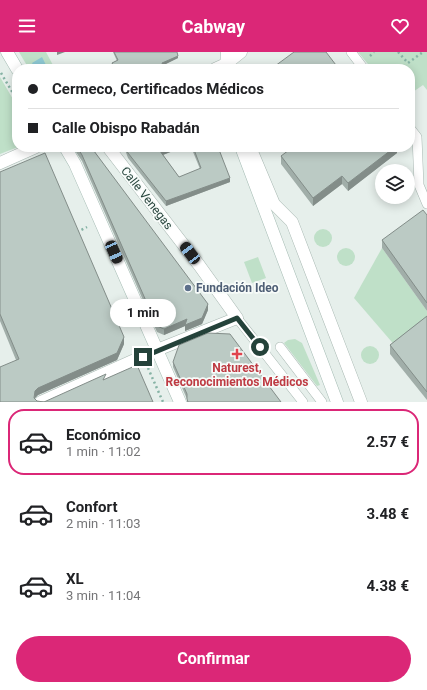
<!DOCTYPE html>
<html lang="es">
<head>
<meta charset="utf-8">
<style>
  :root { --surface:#fff; --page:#f2f2f2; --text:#202124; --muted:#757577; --line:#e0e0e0; --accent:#db2777 }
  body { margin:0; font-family:Roboto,sans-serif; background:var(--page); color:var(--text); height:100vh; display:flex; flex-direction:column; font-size:15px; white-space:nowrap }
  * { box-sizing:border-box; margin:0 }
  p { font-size:13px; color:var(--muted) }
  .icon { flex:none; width:22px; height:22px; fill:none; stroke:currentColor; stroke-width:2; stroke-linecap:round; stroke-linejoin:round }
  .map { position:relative; height:350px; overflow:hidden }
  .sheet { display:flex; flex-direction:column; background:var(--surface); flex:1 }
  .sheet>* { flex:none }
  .guide { position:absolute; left:12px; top:12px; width:403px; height:88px; border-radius:16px; box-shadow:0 2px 10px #0003; display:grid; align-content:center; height:88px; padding:0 16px; background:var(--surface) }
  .tools { position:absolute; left:375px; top:112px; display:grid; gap:8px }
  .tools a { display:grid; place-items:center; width:40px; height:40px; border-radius:50%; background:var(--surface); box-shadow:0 2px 10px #0003; font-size:20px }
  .end { position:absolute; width:18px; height:18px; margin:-9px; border:5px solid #24423a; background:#fff; box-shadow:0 0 0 2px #fff }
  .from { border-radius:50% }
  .bubble { position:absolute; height:28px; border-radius:14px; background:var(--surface); box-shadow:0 2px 10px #0003; font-size:13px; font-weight:700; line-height:28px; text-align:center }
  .car { position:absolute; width:12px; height:24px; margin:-12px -6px; border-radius:5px; box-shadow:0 0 3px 1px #0007; background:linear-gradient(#222 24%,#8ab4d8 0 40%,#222 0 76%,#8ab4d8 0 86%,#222 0) }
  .guide b { display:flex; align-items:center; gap:14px; height:38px; font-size:15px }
  .guide b+b { border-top:1px solid var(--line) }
  .guide i { width:10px; height:10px; background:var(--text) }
  ul { padding:7px 0 0; list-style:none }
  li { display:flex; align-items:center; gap:12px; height:66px; margin:0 8px 6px; padding:0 8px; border:2px solid transparent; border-radius:16px }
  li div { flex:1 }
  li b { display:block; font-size:15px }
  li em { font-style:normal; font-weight:700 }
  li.active { border-color:var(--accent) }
  li>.icon { width:36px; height:36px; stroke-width:1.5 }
  .button { display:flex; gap:8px; margin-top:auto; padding:8px 16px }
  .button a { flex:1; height:46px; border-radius:24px; background:var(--accent); color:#fff; font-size:16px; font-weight:700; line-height:46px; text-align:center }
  header { display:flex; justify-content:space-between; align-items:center; height:52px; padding:0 16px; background:var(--accent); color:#fff; font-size:18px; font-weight:700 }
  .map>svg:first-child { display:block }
  .green { fill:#bfe0c8 }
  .water { fill:#8ec9d4 }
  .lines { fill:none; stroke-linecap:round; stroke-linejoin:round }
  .lane-casing { stroke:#a8b8b2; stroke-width:10 }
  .street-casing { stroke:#a8b8b2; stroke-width:13 }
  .secondary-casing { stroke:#a4bbb3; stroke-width:13 }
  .path { stroke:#86b3a5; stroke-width:2.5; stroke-dasharray:2 3; stroke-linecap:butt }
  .lane { stroke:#fff; stroke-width:9 }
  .street { stroke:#fff; stroke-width:12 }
  .secondary { stroke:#fff; stroke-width:12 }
  .wall { fill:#a1aea9 }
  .shaded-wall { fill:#838d89 }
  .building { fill:#bbcac4; stroke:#838d89 }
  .route { stroke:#24423a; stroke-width:5 }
  .service-dot { fill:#5c6f8a; stroke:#f7fbf9; stroke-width:1.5 }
  .health-dot { fill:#e0444e; stroke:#f7fbf9; stroke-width:1.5 }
  .labels { text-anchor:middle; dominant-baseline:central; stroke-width:3.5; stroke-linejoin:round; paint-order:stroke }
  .street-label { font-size:12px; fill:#24423a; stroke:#f7fbf9 }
  .service-label { font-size:12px; font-weight:bold; fill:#4e5e75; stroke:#f7fbf9; text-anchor:start }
  .health-label { font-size:12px; font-weight:bold; fill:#be3a42; stroke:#f7fbf9 }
</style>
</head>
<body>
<header><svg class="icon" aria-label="menu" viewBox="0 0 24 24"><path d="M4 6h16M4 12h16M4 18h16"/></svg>Cabway<svg class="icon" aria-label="heart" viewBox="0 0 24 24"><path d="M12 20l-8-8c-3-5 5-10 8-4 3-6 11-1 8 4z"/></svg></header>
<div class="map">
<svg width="427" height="350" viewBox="0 0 427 350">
  <rect width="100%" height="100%" fill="#e6efeb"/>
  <!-- green -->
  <g class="green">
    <path d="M 19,0 L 46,0 L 55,17 L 29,17 Z"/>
    <path d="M 358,0 L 427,0 L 427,38 L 423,33 L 410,42 L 410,17 L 372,17 Z"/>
    <path d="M 0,25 L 17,54 L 18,95 L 0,102 Z"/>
    <circle cx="323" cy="186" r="9"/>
    <path d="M 382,196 L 427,259 L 427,272 L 397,296 L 354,246 Z"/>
    <circle cx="346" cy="205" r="9"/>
    <path d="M 258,205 L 266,226 L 252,231 L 244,210 Z"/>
    <path d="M 295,287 L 302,291 L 320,333 L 317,334 L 284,291 L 288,288 Z"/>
    <circle cx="370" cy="303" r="9"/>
  </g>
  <!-- water -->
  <path class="water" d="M 42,5 L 48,17 L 49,17 L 35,17 L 32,11 Z"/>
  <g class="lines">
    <defs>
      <g id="lane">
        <path d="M 351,0 L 364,17"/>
        <path d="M 410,76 L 417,85 L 419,133 L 427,152"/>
        <path d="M 237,266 L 303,350"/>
        <path d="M 280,295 L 322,350"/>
      </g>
      <g id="street">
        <path d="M 215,17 L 226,12 L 241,0"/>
        <path d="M 250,95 L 274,152 L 292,170 L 361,350"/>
        <path d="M 0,111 L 36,95"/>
        <path d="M 41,350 L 157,298 L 237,266 L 199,213 L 108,95"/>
      </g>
      <g id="secondary">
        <path d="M 7,0 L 17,17"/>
        <path d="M 226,17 L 227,0"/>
        <path d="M 65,95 L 75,112 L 180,350"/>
        <path d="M 241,95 L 337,350"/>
      </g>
    </defs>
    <!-- lane casing -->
    <use href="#lane" class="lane-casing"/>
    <!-- street casing -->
    <use href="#street" class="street-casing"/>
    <!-- secondary casing -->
    <use href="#secondary" class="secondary-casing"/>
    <!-- path -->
    <g class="path">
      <path d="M 398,0 L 408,11 L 423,0"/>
      <path d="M 370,4 L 374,0"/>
      <path d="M 1,21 L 17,48"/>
      <path d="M 77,180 L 87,175"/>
      <path d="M 148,316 L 163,350"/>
    </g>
    <!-- lane -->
    <use href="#lane" class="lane"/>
    <!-- street -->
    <use href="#street" class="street"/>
    <!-- secondary -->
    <use href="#secondary" class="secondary"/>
  </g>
  <!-- wall -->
  <g class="wall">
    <path d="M 113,0 L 177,0 L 178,6 L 163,13 L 163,16 L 162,17 L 114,17 L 112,13 L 112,11 L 117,9 Z"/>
    <path d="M 76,95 L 91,95 L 208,258 L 202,272 L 185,279 L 185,274 L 164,283 L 157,280 L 82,109 L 76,100 Z"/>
    <path d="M 124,95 L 183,95 L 163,103 L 179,125 L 200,117 L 191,95 L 218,95 L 230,130 L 166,154 L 128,106 Z"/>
    <path d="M 397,95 L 397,101 L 348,139 L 342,132 L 313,154 L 281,112 L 281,104 Z"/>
    <path d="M 0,120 L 124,292 L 117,308 L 38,343 L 35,346 L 0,350 L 16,308 L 0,269 Z"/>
    <path d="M 427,163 L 427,259 L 382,196 L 382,188 Z"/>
    <path d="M 427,264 L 427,348 L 390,302 L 390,293 Z"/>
    <path d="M 173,310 L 281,350 L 187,350 L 187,347 L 173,315 Z"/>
  </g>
  <!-- shaded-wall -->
  <g class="shaded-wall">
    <path d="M 57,0 L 65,0 L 57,3 Z"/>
    <path d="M 178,4 L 178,6 L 162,14 L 162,11 Z"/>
    <path d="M 163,14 L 163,16 L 156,17 Z"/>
    <path d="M 171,95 L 183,95 L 160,104 L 160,99 Z"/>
    <path d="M 395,95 L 397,95 L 397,101 L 348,139 L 348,131 Z"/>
    <path d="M 342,124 L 342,132 L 313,154 L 313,146 Z"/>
    <path d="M 230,126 L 230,130 L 166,154 L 166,149 Z"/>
    <path d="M 208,252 L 208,258 L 202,272 L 185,279 L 185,274 L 164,283 L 164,277 Z"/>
    <path d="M 124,285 L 124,292 L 117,308 L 38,343 L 35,346 L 34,350 L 35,339 L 38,336 Z"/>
  </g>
  <!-- building -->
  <g class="building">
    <path d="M 114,0 L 177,0 L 178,4 L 162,11 L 163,14 L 156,17 L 115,17 L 112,11 L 118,8 Z"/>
    <path d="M 294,0 L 326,0 L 339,17 L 277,17 L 275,14 Z"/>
    <path d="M 77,95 L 91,95 L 208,252 L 202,266 L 185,273 L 187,267 L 164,277 L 157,274 L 82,103 Z"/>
    <path d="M 125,95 L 171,95 L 160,99 L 179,125 L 201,116 L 193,95 L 218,95 L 230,126 L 166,149 L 128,101 Z"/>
    <path d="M 293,95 L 395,95 L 348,131 L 342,124 L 313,146 L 281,104 Z"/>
    <path d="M 45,101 L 124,285 L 117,301 L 38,336 L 35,339 L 34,346 L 37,349 L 44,350 L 0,350 L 0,315 L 19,307 L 0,262 L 0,120 Z"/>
    <path d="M 423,158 L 427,163 L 427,251 L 382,188 Z"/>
    <path d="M 427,264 L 427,340 L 390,293 Z"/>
    <path d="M 208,281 L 230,282 L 281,350 L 188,350 L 187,347 L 187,342 L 173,310 L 179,293 Z"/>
    <path d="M 137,313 L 153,350 L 44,350 L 106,322 L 103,328 Z"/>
  </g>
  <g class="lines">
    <!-- route -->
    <path class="route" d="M 143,305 L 237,266 L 260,295"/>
  </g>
  <!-- markers -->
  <circle class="service-dot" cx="188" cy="236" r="4"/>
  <path class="health-dot" d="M235 296h4v4h4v4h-4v4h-4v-4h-4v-4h4z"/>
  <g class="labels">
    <!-- street labels -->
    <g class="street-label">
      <text transform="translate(147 146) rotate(52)">Calle Venegas</text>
    </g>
    <!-- service labels -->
    <g class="service-label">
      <text x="196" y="236">Fundación Ideo</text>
    </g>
    <!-- health labels -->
    <g class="health-label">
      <text x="237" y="316">Naturest,<tspan x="237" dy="14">Reconocimientos Médicos</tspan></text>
    </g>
  </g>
</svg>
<div class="tools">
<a><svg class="icon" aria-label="layers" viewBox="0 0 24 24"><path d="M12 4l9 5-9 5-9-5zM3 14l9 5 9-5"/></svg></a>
</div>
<i class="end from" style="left:260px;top:295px"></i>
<i class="end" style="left:143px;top:305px"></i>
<div class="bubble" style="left:110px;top:247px;width:66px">1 min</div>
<i class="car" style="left:114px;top:200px;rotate:156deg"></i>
<i class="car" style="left:190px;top:201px;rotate:323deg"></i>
<div class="guide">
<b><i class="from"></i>Cermeco, Certificados Médicos</b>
<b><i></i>Calle Obispo Rabadán</b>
</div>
</div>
<section class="sheet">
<ul>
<li class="active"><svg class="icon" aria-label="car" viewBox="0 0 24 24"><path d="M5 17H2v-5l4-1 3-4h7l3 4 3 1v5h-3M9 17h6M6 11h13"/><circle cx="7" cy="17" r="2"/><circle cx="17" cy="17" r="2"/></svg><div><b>Económico</b><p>1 min · 11:02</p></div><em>2.57 €</em></li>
<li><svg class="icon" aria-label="car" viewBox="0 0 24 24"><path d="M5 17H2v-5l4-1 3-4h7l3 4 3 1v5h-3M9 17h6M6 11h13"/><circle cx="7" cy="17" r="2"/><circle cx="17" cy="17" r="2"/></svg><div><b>Confort</b><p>2 min · 11:03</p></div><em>3.48 €</em></li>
<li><svg class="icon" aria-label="car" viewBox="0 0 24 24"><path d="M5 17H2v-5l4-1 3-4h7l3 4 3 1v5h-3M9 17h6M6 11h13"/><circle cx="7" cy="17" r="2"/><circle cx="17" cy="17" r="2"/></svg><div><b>XL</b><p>3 min · 11:04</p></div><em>4.38 €</em></li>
</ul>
<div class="button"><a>Confirmar</a></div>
</section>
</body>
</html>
